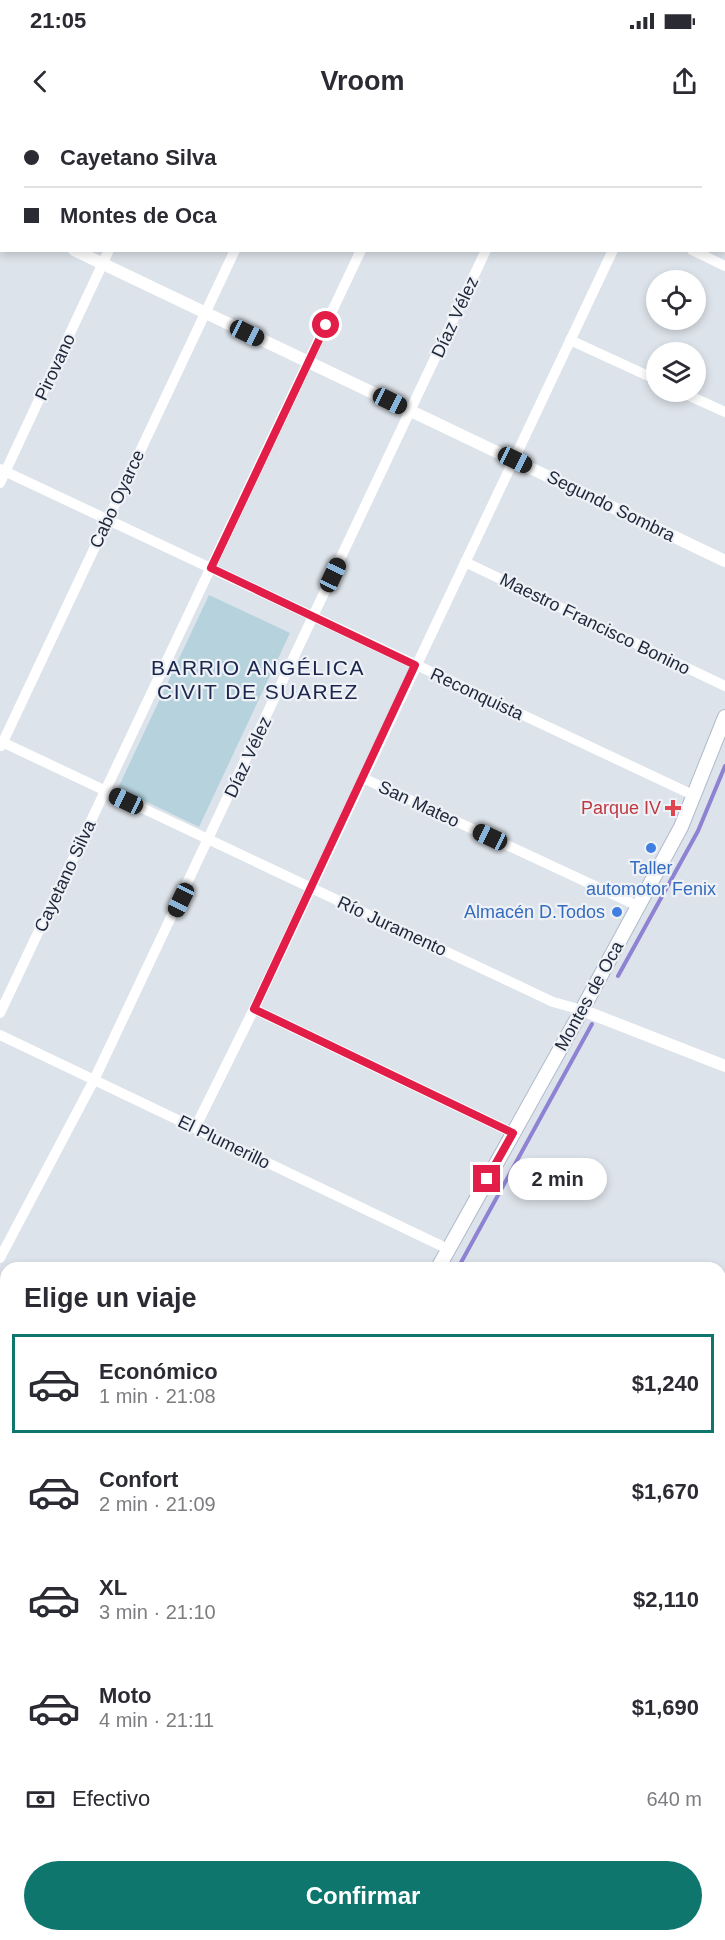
<!DOCTYPE html>
<html lang="es">
<head>
<meta charset="utf-8">
<style>
  :root { --surface:#fff; --page:#f7f7f7; --text:#2b2b33; --muted:#7c7c81; --line:#e1e1e2; --accent:#0f766e }
  body { margin:0; font-family:Helvetica,sans-serif; background:var(--page); color:var(--text); height:100vh; display:flex; flex-direction:column; font-size:22px; white-space:nowrap }
  * { box-sizing:border-box; margin:0 }
  p { font-size:20px; color:var(--muted) }
  .icon { flex:none; width:33px; height:33px; fill:none; stroke:currentColor; stroke-width:2; stroke-linecap:round; stroke-linejoin:round }
  .map { position:relative; flex:1; overflow:hidden }
  .side { position:absolute; left:0px; top:1142px; width:726px; height:680px; display:flex; flex-direction:column; background:var(--surface); border-radius:18px 18px 0 0; box-shadow:0 3px 9px #0003 }
  .side>* { flex:none }
  .banner { position:absolute; left:0px; top:0px; width:726px; height:132px; box-shadow:0 3px 9px #0003; display:grid; align-content:center; height:132px; padding:0 24px; background:var(--surface) }
  .controls { position:absolute; left:646px; top:150px; display:grid; gap:12px }
  .controls a { display:grid; place-items:center; width:60px; height:60px; border-radius:50%; background:var(--surface); box-shadow:0 3px 9px #0003; font-size:30px }
  .end { position:absolute; width:27px; height:27px; margin:-14px; border:8px solid #e11d48; background:#fff; box-shadow:0 0 0 3px #fff }
  .from { border-radius:50% }
  .bubble { position:absolute; height:42px; border-radius:21px; background:var(--surface); box-shadow:0 3px 9px #0003; font-size:20px; font-weight:600; line-height:42px; text-align:center }
  .car { position:absolute; width:18px; height:36px; margin:-18px -9px; border-radius:8px; box-shadow:0 0 4px 2px #0007; background:linear-gradient(#222 24%,#8ab4d8 0 40%,#222 0 76%,#8ab4d8 0 86%,#222 0) }
  .banner b { display:flex; align-items:center; gap:21px; height:57px; font-size:22px }
  .banner b+b { border-top:2px solid var(--line) }
  .banner i { width:15px; height:15px; background:var(--text) }
  ul { padding:0; list-style:none }
  li { display:flex; align-items:center; gap:18px; height:99px; margin:0 12px 9px; padding:0 12px; border:3px solid transparent; border-radius:0px }
  li div { flex:1 }
  li b { display:block; font-size:22px }
  li em { font-style:normal; font-weight:600 }
  li.current { border-color:var(--accent) }
  li>.icon { width:54px; height:54px; stroke-width:1.5 }
  h2 { padding:0 24px; font-size:27px; line-height:72px }
  .pay { display:flex; align-items:center; gap:15px; height:66px; padding:0 24px; font-size:22px }
  .pay p { margin-inline-start:auto }
  .button { display:flex; gap:12px; margin-top:auto; padding:12px 24px }
  .button a { flex:1; height:69px; border-radius:36px; background:var(--accent); color:#fff; font-size:24px; font-weight:600; line-height:69px; text-align:center }
  .status { display:flex; justify-content:space-between; align-items:center; height:42px; padding:0 30px; background:var(--surface); direction:ltr }
  .status svg { height:16px; fill:currentColor }
  header { display:flex; justify-content:space-between; align-items:center; height:78px; padding:0 24px; background:var(--surface); font-size:27px; font-weight:600 }
  .map>svg:first-child { display:block }
  .green { fill:#b5d2dd }
  .lines { fill:none; stroke-linecap:round; stroke-linejoin:round }
  .stream { stroke:#8e82d3; stroke-width:4 }
  .secondary-casing { stroke:#b0baca; stroke-width:16 }
  .trunk-casing { stroke:#bcbec4; stroke-width:20 }
  .motorway-casing { stroke:#bcbec4; stroke-width:21 }
  .minor { stroke:#fff; stroke-width:10 }
  .tertiary { stroke:#fff; stroke-width:12 }
  .secondary { stroke:#fff; stroke-width:14 }
  .trunk { stroke:#445384; stroke-width:16 }
  .motorway { stroke:#293667; stroke-width:18 }
  .route { stroke:#e11d48; stroke-width:8 }
  .health-dot { fill:#e0444e; stroke:#eef2f7; stroke-width:2 }
  .shop-dot { fill:#3f7fe0; stroke:#eef2f7; stroke-width:2 }
  .labels { text-anchor:middle; dominant-baseline:central; stroke-width:4.5; stroke-linejoin:round; paint-order:stroke }
  .street-label { font-size:18px; fill:#1e263a; stroke:#eef2f7 }
  .health-label { font-size:18px; fill:#be3a42; stroke:#eef2f7; text-anchor:end }
  .shop-label { font-size:18px; fill:#366cbe; stroke:#eef2f7 }
  .quarter-label { font-size:21px; letter-spacing:1.5px; fill:#1a264d; stroke:#eef2f7 }
</style>
</head>
<body>
<div class="status"><b>21:05</b><svg viewBox="0 0 49 12"><path d="M0 12V9h3v3zM5 12V6h3v6zM10 12V3h3v9zM15 12V0h3v12zM26 1h20v11H26zM47 4h2v5h-2z"/></svg></div>
<header><svg class="icon" aria-label="back" viewBox="0 0 24 24"><path d="M15 5l-7 7 7 7"/></svg>Vroom<svg class="icon" aria-label="share" viewBox="0 0 24 24"><path d="M12 15V3M7 8l5-5 5 5M5 13v7h14v-7"/></svg></header>
<div class="map">
<svg width="725" height="1820" viewBox="0 0 725 1820">
  <rect width="100%" height="100%" fill="#dde3ea"/>
  <!-- green -->
  <g class="green">
    <path d="M 209,475 L 290,513 L 199,707 L 118,668 Z"/>
    <path d="M 0,1272 L 6,1275 L 6,1352 L 0,1349 Z"/>
  </g>
  <g class="lines">
    <!-- stream -->
    <g class="stream">
      <path d="M 618,856 L 698,711 L 725,646"/>
      <path d="M 458,1148 L 592,904"/>
      <path d="M 0,1736 L 6,1732"/>
    </g>
    <defs>
      <g id="secondary">
        <path d="M 438,1148 L 582,890 L 681,707 L 725,597"/>
        <path d="M 720,1665 L 725,1667"/>
        <path d="M 720,1755 L 725,1757"/>
        <path d="M 382,1815 L 387,1820"/>
      </g>
      <g id="trunk">
        <path d="M 720,1173 L 725,1169"/>
        <path d="M 720,1198 L 725,1194"/>
      </g>
      <g id="motorway">
        <path d="M 0,1694 L 6,1689"/>
        <path d="M 0,1717 L 6,1713"/>
      </g>
    </defs>
    <!-- secondary casing -->
    <use href="#secondary" class="secondary-casing"/>
    <!-- trunk casing -->
    <use href="#trunk" class="trunk-casing"/>
    <!-- motorway casing -->
    <use href="#motorway" class="motorway-casing"/>
    <!-- minor -->
    <g class="minor">
      <path d="M 415,0 L 418,2"/>
      <path d="M 171,2 L 172,0"/>
      <path d="M 296,2 L 296,0"/>
      <path d="M 674,2 L 675,0"/>
      <path d="M 692,130 L 725,146"/>
      <path d="M 570,220 L 657,260"/>
      <path d="M 681,272 L 725,292"/>
      <path d="M 0,349 L 695,676"/>
      <path d="M 0,363 L 109,130"/>
      <path d="M 465,442 L 725,566"/>
      <path d="M 0,621 L 553,882 L 582,890"/>
      <path d="M 1,626 L 235,130"/>
      <path d="M 363,658 L 638,786"/>
      <path d="M 254,889 L 513,1013"/>
      <path d="M 0,893 L 361,130"/>
      <path d="M 0,915 L 448,1129"/>
      <path d="M 195,1008 L 254,889 L 613,130"/>
      <path d="M 0,1138 L 94,960 L 486,130"/>
      <path d="M 720,1220 L 725,1215"/>
      <path d="M 720,1312 L 725,1318"/>
      <path d="M 0,1403 L 6,1406"/>
      <path d="M 720,1510 L 725,1506"/>
      <path d="M 720,1548 L 725,1554"/>
      <path d="M 0,1598 L 6,1602"/>
      <path d="M 0,1664 L 6,1659"/>
      <path d="M 49,1820 L 54,1815"/>
      <path d="M 723,1820 L 725,1818"/>
    </g>
    <!-- tertiary -->
    <g class="tertiary">
      <path d="M 0,95 L 2,96"/>
      <path d="M 74,130 L 725,441"/>
      <path d="M 582,890 L 725,946"/>
      <path d="M 0,1266 L 6,1269"/>
      <path d="M 78,1815 L 82,1820"/>
    </g>
    <!-- secondary -->
    <use href="#secondary" class="secondary"/>
    <!-- trunk -->
    <use href="#trunk" class="trunk"/>
    <!-- motorway -->
    <use href="#motorway" class="motorway"/>
  </g>
  <g class="lines">
    <!-- route -->
    <path class="route" d="M 326,205 L 211,448 L 415,545 L 254,889 L 513,1013 L 487,1059"/>
  </g>
  <!-- markers -->
  <path class="health-dot" d="M670 679h6v6h6v6h-6v6h-6v-6h-6v-6h6z"/>
  <g class="shop-dot">
    <circle cx="651" cy="728" r="6"/>
    <circle cx="617" cy="792" r="6"/>
  </g>
  <g class="labels">
    <!-- street labels -->
    <g class="street-label">
      <text transform="translate(455 197) rotate(-65)">Díaz Vélez</text>
      <text transform="translate(55 247) rotate(-65)">Pirovano</text>
      <text transform="translate(117 379) rotate(-65)">Cabo Oyarce</text>
      <text transform="translate(611 386) rotate(26)">Segundo Sombra</text>
      <text transform="translate(595 504) rotate(26)">Maestro Francisco Bonino</text>
      <text transform="translate(477 574) rotate(25)">Reconquista</text>
      <text transform="translate(248 637) rotate(-65)">Díaz Vélez</text>
      <text transform="translate(419 684) rotate(25)">San Mateo</text>
      <text transform="translate(65 756) rotate(-65)">Cayetano Silva</text>
      <text transform="translate(392 806) rotate(25)">Río Juramento</text>
      <text transform="translate(589 876) rotate(-61)">Montes de Oca</text>
      <text transform="translate(224 1022) rotate(26)">El Plumerillo</text>
    </g>
    <!-- health labels -->
    <g class="health-label">
      <text x="661" y="688">Parque IV</text>
    </g>
    <!-- shop labels -->
    <g class="shop-label">
      <text x="651" y="748">Taller<tspan x="651" dy="21">automotor Fenix</tspan></text>
      <text x="605" y="792" text-anchor="end">Almacén D.Todos</text>
    </g>
    <!-- quarter labels -->
    <g class="quarter-label">
      <text x="258" y="547">BARRIO ANGÉLICA<tspan x="258" dy="24">CIVIT DE SUAREZ</tspan></text>
    </g>
  </g>
</svg>
<div class="controls">
<a><svg class="icon" aria-label="locate" viewBox="0 0 24 24"><circle cx="12" cy="12" r="6"/><path d="M12 2v4M12 18v4M2 12h4M18 12h4"/></svg></a>
<a><svg class="icon" aria-label="layers" viewBox="0 0 24 24"><path d="M12 4l9 5-9 5-9-5zM3 14l9 5 9-5"/></svg></a>
</div>
<i class="end from" style="left:326px;top:205px"></i>
<i class="end" style="left:487px;top:1059px"></i>
<div class="bubble" style="left:508px;top:1038px;width:99px">2 min</div>
<i class="car" style="left:247px;top:213px;rotate:116deg"></i>
<i class="car" style="left:390px;top:281px;rotate:116deg"></i>
<i class="car" style="left:515px;top:340px;rotate:116deg"></i>
<i class="car" style="left:333px;top:455px;rotate:25deg"></i>
<i class="car" style="left:126px;top:681px;rotate:295deg"></i>
<i class="car" style="left:490px;top:717px;rotate:295deg"></i>
<i class="car" style="left:181px;top:780px;rotate:206deg"></i>
<div class="banner">
<b><i class="from"></i>Cayetano Silva</b>
<b><i></i>Montes de Oca</b>
</div>
<section class="side">
<h2>Elige un viaje</h2>
<ul>
<li class="current"><svg class="icon" aria-label="car" viewBox="0 0 24 24"><path d="M5 17H2v-5l4-1 3-4h7l3 4 3 1v5h-3M9 17h6M6 11h13"/><circle cx="7" cy="17" r="2"/><circle cx="17" cy="17" r="2"/></svg><div><b>Económico</b><p>1 min · 21:08</p></div><em>$1,240</em></li>
<li><svg class="icon" aria-label="car" viewBox="0 0 24 24"><path d="M5 17H2v-5l4-1 3-4h7l3 4 3 1v5h-3M9 17h6M6 11h13"/><circle cx="7" cy="17" r="2"/><circle cx="17" cy="17" r="2"/></svg><div><b>Confort</b><p>2 min · 21:09</p></div><em>$1,670</em></li>
<li><svg class="icon" aria-label="car" viewBox="0 0 24 24"><path d="M5 17H2v-5l4-1 3-4h7l3 4 3 1v5h-3M9 17h6M6 11h13"/><circle cx="7" cy="17" r="2"/><circle cx="17" cy="17" r="2"/></svg><div><b>XL</b><p>3 min · 21:10</p></div><em>$2,110</em></li>
<li><svg class="icon" aria-label="car" viewBox="0 0 24 24"><path d="M5 17H2v-5l4-1 3-4h7l3 4 3 1v5h-3M9 17h6M6 11h13"/><circle cx="7" cy="17" r="2"/><circle cx="17" cy="17" r="2"/></svg><div><b>Moto</b><p>4 min · 21:11</p></div><em>$1,690</em></li>
</ul>
<div class="pay"><svg class="icon" aria-label="cash" viewBox="0 0 24 24"><path d="M3 7h18v10H3z"/><circle cx="12" cy="12" r="2"/></svg>Efectivo<p>640 m</p></div>
<div class="button"><a>Confirmar</a></div>
</section>
</div>
</body>
</html>
